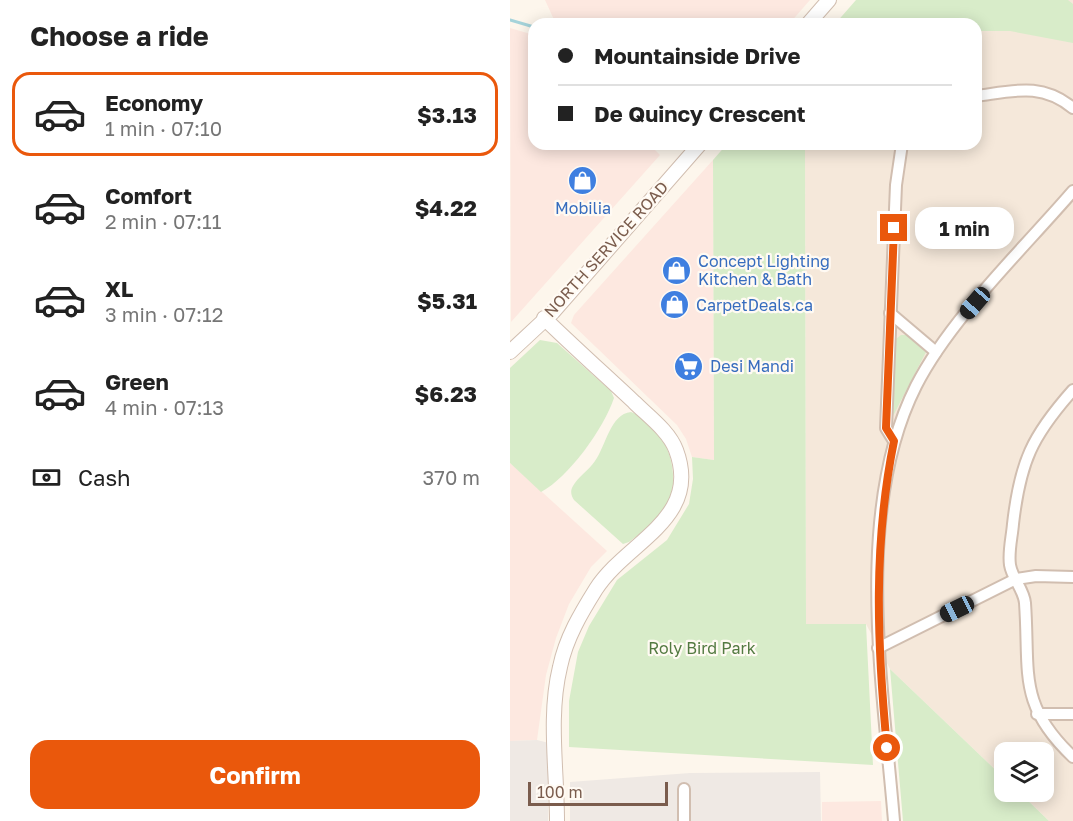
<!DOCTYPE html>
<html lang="en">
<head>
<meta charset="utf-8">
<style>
  :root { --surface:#fff; --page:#f2f2f2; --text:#222; --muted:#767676; --line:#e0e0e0; --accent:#ea580c }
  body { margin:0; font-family:"Golos Text",sans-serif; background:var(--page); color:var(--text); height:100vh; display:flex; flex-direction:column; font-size:22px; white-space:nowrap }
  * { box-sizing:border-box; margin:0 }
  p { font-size:20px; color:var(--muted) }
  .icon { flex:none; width:33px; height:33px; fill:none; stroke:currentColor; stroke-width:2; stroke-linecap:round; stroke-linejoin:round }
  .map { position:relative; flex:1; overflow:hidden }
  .panel { display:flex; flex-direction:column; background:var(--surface); width:510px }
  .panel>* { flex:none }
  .banner { position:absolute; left:18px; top:18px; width:454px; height:132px; border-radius:18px; box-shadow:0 3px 15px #0003; display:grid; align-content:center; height:132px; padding:0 30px; background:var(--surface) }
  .buttons { position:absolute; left:484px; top:742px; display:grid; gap:12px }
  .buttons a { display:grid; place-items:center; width:60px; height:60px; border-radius:12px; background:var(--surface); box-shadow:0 3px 15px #0003; font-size:30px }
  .scale { position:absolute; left:18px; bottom:15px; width:140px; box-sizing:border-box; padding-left:6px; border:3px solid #7a5c4d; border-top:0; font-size:16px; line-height:21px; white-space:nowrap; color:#7a5c4d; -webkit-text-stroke:4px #fffaf3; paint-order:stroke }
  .end { position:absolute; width:27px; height:27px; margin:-14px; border:8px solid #ea580c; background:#fff; box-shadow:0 0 0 3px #fff }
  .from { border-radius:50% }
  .bubble { position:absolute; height:42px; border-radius:18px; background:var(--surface); box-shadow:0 3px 15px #0003; font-size:20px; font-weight:700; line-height:42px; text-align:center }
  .car { position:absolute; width:18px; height:36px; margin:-18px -9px; border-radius:8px; box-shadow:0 0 4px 2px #0007; background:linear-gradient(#222 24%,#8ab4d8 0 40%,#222 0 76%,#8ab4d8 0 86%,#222 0) }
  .banner b { display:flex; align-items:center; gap:21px; height:57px; font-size:22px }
  .banner b+b { border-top:2px solid var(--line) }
  .banner i { width:15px; height:15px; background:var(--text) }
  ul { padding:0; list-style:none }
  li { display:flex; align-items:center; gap:18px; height:84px; margin:0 12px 9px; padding:0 18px; border:3px solid transparent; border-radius:18px }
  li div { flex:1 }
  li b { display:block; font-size:22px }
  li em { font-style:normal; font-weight:700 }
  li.selected { border-color:var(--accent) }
  li>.icon { width:54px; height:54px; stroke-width:1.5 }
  h2 { padding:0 30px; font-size:27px; line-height:72px }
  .pay { display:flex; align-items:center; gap:15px; height:66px; padding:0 30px; font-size:22px }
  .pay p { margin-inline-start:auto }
  .cta { display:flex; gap:12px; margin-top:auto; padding:12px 30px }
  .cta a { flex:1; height:69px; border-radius:18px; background:var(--accent); color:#fff; font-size:24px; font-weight:700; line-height:69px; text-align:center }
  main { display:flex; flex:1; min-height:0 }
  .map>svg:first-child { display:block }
  .residential { fill:#f5e8da }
  .commercial { fill:#fde8e0 }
  .industrial { fill:#efe9e4 }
  .green { fill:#d8ecc9 }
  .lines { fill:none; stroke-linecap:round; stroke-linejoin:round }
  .stream { stroke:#a5d3da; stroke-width:3 }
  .minor-casing { stroke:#d1beb0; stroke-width:14 }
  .tertiary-casing { stroke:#d1beb0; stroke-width:16 }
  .minor { stroke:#fff; stroke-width:10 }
  .tertiary { stroke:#fff; stroke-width:14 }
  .route { stroke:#ea580c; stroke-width:8 }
  .labels { text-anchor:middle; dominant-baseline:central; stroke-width:4.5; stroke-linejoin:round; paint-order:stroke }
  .shop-label { font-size:16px; fill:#366cbe; stroke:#fffaf3; text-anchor:start }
  .street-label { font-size:16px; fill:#7a5c4d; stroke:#fffaf3 }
  .park-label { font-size:16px; fill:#537a41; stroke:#fffaf3 }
</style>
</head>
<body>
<main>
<section class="panel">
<h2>Choose a ride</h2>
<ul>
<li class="selected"><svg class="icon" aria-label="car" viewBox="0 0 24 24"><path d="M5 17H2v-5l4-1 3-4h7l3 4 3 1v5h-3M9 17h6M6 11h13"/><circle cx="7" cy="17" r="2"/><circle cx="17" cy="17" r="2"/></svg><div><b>Economy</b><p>1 min · 07:10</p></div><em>$3.13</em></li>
<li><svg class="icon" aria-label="car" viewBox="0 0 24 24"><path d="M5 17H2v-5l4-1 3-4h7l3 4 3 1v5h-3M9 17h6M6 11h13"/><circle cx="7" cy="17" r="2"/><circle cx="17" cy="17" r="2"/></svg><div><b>Comfort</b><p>2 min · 07:11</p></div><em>$4.22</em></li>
<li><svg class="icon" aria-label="car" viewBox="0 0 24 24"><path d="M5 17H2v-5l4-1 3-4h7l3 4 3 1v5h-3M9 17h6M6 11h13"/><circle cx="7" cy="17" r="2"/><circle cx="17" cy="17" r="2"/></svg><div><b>XL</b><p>3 min · 07:12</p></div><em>$5.31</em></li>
<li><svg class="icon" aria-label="car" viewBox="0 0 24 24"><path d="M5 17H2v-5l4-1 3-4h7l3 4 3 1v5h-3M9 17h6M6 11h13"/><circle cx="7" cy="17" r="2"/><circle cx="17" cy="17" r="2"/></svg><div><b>Green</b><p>4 min · 07:13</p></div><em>$6.23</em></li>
</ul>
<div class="pay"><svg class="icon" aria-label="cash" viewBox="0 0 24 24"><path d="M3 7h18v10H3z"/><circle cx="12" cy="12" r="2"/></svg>Cash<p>370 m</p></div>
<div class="cta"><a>Confirm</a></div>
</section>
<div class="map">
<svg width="563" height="821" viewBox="0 0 563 821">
  <rect width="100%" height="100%" fill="#fdf6ec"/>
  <!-- residential -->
  <path class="residential" d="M 354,0 L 563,0 L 563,821 L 539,821 L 509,792 L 534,792 L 534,753 L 495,753 L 495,779 L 380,669 L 356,624 L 296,625 L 295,144 L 466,144 L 466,24 Z"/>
  <!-- commercial -->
  <g class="commercial">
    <path d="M 35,0 L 300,0 L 279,24 L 46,24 Z"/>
    <path d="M 0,28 L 24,35 L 24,144 L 139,144 L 150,155 L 1,322 Z"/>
    <path d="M 203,160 L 204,460 L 182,457 L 176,439 L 167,425 L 61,323 L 64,315 Z"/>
    <path d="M 0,463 L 97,551 L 81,567 L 59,604 L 46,638 L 36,675 L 27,740 L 0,741 Z"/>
    <path d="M 371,801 L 372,821 L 312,821 L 312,802 Z"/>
  </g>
  <!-- industrial -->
  <g class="industrial">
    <path d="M 27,740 L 39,743 L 38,821 L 0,821 L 0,741 Z"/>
    <path d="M 310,772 L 311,821 L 60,821 L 60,782 L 180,773 Z"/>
  </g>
  <!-- green -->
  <g class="green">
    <path d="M 346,0 L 558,0 L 563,4 L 563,43 L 500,31 L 467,31 L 466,24 L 325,24 Z"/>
    <path d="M 217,144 L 295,144 L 296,624 L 356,624 L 363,765 L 59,747 L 59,701 L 68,652 L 79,626 L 107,580 L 157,540 L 179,504 L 183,479 L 182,457 L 204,460 L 203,160 Z"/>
    <path d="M 391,335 L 396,335 L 416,352 L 383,416 L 386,339 Z"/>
    <path d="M 30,340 L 47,343 L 101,391 L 104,398 C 94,428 59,477 31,492 L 0,463 L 0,368 Z"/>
    <path d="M 121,412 C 159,425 177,484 151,515 C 142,526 129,534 119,542 L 113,544 L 64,500 C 61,495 60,491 63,486 C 68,477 79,470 85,461 C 96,446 100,414 121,412 Z"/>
    <path d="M 380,669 L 495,779 L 495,792 L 509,792 L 539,821 L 393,821 Z"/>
  </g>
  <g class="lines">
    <!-- stream -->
    <path class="stream" d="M 0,20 L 24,27"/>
    <defs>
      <g id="minor">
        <path d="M 466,96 C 504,91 531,82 563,108"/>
        <path d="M 380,313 L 426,352"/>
        <path d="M 563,390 C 522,436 510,462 503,524 C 502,537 498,552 500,565 C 502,578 514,590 515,603 C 520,673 507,704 563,757"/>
        <path d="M 384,441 L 376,428 L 386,185 L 392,144"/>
        <path d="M 368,648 L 506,579 L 526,576 L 563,577"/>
        <path d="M 527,714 L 563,714"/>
        <path d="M 174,821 L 174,789"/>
        <path d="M 384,821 C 373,686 343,511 406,386 C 440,319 513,249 563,191"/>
      </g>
      <g id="tertiary">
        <path d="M 298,24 L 319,0"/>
        <path d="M 34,318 C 64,347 94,374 124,402 C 138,416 159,431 166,450 C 192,519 117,541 86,589 C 71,613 56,638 50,667 C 38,716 47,770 47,821"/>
        <path d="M 0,352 L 43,312 L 190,144"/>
      </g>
    </defs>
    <!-- minor casing -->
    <use href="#minor" class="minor-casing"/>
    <!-- tertiary casing -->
    <use href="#tertiary" class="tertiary-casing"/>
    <!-- minor -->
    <use href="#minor" class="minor"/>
    <!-- tertiary -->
    <use href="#tertiary" class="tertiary"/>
  </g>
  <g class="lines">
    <!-- route -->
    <path class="route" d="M 377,748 C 367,643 363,545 384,441 L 376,428 L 384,228"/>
  </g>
  <!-- icons -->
  <defs>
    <symbol id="shop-disc" viewBox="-11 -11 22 22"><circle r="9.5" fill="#3f7fe0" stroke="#fffaf3"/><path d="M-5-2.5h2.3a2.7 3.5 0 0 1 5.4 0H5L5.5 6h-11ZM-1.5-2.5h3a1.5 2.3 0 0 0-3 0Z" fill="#fff"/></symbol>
    <symbol id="supermarket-disc" viewBox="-11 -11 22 22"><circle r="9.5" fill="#3f7fe0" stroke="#fffaf3"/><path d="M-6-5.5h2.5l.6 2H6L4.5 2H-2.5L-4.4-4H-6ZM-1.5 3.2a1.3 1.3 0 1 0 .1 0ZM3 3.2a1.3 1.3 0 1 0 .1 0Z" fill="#fff"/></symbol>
  </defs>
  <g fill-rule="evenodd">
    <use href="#shop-disc" x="56" y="164" width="33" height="33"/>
    <use href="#shop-disc" x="150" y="254" width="33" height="33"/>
    <use href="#shop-disc" x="148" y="288" width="33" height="33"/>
    <use href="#supermarket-disc" x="162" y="350" width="33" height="33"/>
  </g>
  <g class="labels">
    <!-- shop labels -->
    <g class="shop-label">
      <text x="73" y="208" text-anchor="middle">Mobilia</text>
      <text x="188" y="261">Concept Lighting<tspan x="188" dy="18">Kitchen &amp; Bath</tspan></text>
      <text x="186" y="305">CarpetDeals.ca</text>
      <text x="200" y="366">Desi Mandi</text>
    </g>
    <!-- street labels -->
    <g class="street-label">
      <text transform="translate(96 249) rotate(-48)">NORTH SERVICE ROAD</text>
    </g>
    <!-- park labels -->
    <g class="park-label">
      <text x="192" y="648">Roly Bird Park</text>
    </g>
  </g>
</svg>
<div class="buttons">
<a><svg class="icon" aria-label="layers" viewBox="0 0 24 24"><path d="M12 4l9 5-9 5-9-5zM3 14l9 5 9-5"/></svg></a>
</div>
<div class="scale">100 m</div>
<i class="end from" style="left:377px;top:748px"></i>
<i class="end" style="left:384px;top:228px"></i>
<div class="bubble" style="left:405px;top:207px;width:99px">1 min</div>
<i class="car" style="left:465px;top:303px;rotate:221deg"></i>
<i class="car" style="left:447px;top:609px;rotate:244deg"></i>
<div class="banner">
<b><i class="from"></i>Mountainside Drive</b>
<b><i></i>De Quincy Crescent</b>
</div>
</div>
</main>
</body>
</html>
